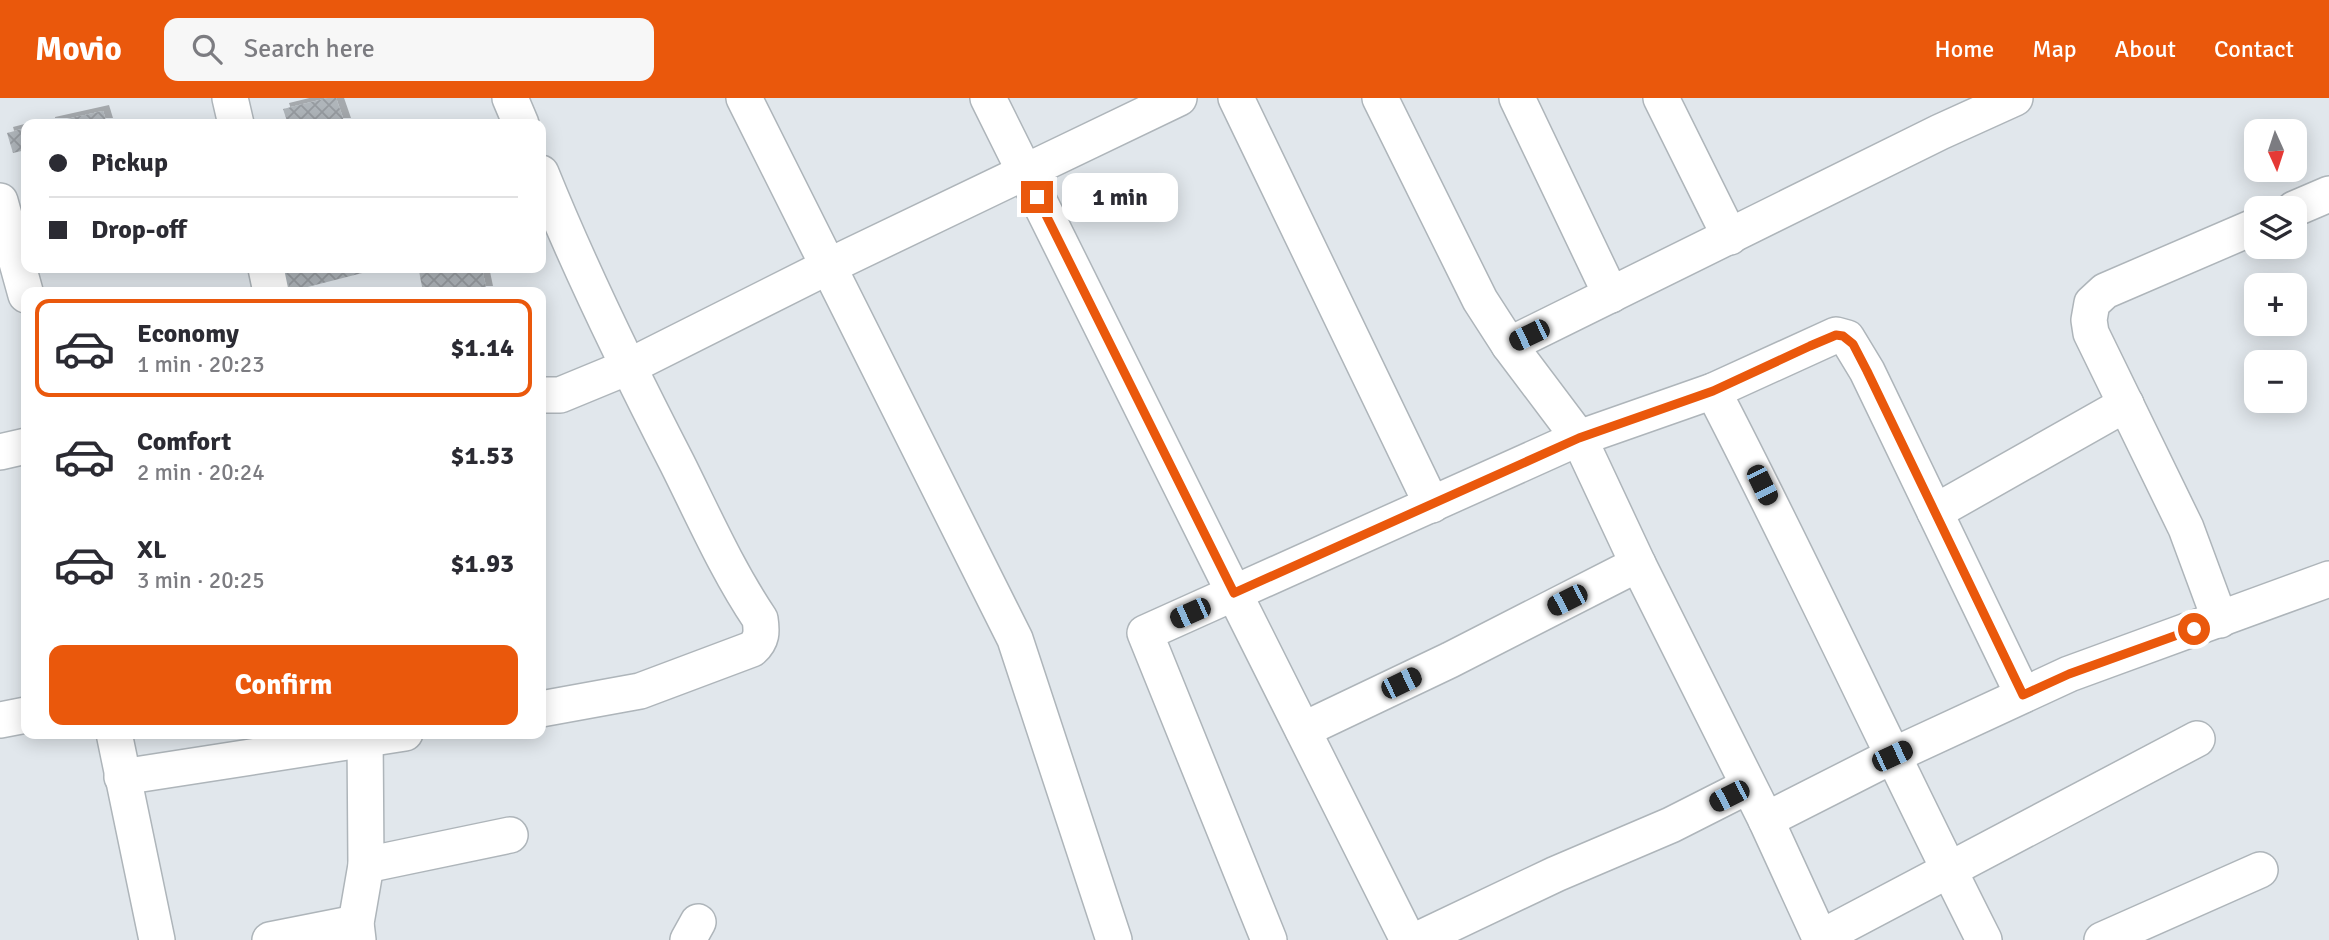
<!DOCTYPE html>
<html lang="en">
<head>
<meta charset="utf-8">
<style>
  :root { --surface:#fff; --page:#f7f7f7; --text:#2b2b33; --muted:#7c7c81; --line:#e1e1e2; --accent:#ea580c }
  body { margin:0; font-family:Signika,sans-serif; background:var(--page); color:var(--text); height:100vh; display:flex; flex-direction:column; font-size:26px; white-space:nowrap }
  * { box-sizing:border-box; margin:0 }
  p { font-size:23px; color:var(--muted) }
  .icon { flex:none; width:38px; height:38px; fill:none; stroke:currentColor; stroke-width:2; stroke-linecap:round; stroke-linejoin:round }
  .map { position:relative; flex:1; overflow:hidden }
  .sheet { position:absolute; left:21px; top:189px; width:525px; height:452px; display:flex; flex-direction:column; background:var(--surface); border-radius:14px; box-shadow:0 4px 18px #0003 }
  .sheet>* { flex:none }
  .hud { position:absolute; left:21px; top:21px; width:525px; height:154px; border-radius:14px; box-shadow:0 4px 18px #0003; display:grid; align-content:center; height:154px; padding:0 28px; background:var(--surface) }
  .needle { width:46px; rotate:177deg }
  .buttons { position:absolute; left:2244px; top:21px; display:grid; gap:14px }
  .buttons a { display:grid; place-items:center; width:63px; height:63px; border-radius:14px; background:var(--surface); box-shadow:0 4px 18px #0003; font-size:35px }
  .end { position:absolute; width:32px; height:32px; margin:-16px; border:9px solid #ea580c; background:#fff; box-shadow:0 0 0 4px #fff }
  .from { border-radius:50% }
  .bubble { position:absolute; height:49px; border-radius:14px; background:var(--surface); box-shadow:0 4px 18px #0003; font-size:23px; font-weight:800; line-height:49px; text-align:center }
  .car { position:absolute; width:21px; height:42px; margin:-21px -10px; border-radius:9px; box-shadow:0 0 5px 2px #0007; background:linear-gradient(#222 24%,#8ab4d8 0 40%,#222 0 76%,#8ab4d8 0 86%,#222 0) }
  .hud b { display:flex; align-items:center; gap:24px; height:66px; font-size:26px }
  .hud b+b { border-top:2px solid var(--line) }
  .hud i { width:18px; height:18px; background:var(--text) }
  ul { padding:12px 0 0; list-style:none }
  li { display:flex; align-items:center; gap:21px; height:98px; margin:0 14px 10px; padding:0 14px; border:4px solid transparent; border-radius:14px }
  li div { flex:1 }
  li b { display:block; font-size:26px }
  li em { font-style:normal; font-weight:800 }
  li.active { border-color:var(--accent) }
  li>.icon { width:63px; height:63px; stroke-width:1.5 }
  .primary-button { display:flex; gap:14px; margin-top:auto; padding:14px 28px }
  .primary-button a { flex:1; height:80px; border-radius:14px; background:var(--accent); color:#fff; font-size:28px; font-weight:800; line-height:80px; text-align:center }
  header { display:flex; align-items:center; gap:42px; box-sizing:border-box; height:98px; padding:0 35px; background:var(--accent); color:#fff }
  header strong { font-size:33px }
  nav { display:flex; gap:38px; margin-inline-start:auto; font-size:24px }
  .search { width:490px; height:63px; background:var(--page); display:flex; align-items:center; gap:18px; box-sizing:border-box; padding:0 24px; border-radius:14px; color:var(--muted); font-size:26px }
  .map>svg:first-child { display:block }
  .building { fill:url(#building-cross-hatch); filter:url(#shadow) }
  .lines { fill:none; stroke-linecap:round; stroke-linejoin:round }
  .minor-casing { stroke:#aeb5ba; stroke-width:38 }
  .minor { stroke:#fff; stroke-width:35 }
  .route { stroke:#ea580c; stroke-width:9 }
</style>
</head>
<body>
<header>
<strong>Movio</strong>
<div class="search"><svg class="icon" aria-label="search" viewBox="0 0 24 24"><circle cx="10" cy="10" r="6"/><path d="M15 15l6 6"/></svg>Search here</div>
<nav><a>Home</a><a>Map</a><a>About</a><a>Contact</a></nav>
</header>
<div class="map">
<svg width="2329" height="842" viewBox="0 0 2329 842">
  <defs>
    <pattern id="building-cross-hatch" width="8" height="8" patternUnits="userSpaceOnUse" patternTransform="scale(1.75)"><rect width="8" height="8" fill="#afb5ba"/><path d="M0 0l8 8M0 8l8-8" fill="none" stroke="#969ba0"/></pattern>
    <filter id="shadow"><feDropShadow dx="6" dy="-6" stdDeviation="0" flood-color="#0004"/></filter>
  </defs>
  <rect width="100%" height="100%" fill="#e1e7ec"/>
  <!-- building -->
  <g class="building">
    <path d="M 328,0 L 336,0 L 345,26 L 288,26 L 283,11 Z"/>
    <path d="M 103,13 L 107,26 L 49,26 L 49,25 Z"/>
    <path d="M 26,30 L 26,52 L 13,55 L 7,35 Z"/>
    <path d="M 281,170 L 378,170 L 378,171 L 288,194 Z"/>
    <path d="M 432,170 L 482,170 L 487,194 L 423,194 L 419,173 Z"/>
  </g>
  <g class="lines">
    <defs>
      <g id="minor">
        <path d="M 230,0 L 236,26"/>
        <path d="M 510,0 L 521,26"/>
        <path d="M 744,0 L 1015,541 L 1114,842"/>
        <path d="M 988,0 L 1234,495 L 1145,535 L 1269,842"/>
        <path d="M 1236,0 L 1432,407"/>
        <path d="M 1380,0 L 1480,202 L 1509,247 L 1579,340 L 1638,466 L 1766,722 L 1821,842"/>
        <path d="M 1517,0 L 1611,197"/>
        <path d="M 1661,0 L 1730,139"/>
        <path d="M 541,75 C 581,174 628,270 677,365 C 703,417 727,472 760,521 C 762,534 762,542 752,551 L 640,593 L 541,611"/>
        <path d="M 0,103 L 26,197"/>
        <path d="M 2294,111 L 2329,96"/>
        <path d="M 266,170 L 271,194"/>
        <path d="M 1509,247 L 1940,34 L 2015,0"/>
        <path d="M 1713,293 C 1807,474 1892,660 1984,842"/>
        <path d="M 541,297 L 560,297 L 628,269 L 827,169 L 1179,0"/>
        <path d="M 0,354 L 26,348"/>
        <path d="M 1935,414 L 2126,306"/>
        <path d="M 2220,522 L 2186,430 L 2091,235 L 2089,222 L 2092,205 L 2105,193 L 2256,128"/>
        <path d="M 0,622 L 26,617"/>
        <path d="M 1303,632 L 1450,562 L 1638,466"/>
        <path d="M 114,635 L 157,842"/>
        <path d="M 122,679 L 405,635"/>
        <path d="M 1766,722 L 1892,658 L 2069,576 L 2329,481"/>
        <path d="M 366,767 L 510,737"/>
        <path d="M 1820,840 L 2197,641"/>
        <path d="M 270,842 L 356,825"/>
        <path d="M 358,842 L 356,825 L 366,767 L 365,635"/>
        <path d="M 688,842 L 698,824"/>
        <path d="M 1408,842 L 1234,495 L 1579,340 L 1713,293 L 1836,237 L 1847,240 L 1867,273 L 2023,597"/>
        <path d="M 1417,842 L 1556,776 L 1671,727 L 1748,688"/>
        <path d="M 2102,842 L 2260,772"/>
      </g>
    </defs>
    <!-- minor casing -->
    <use href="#minor" class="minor-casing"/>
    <!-- minor -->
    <use href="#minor" class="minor"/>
  </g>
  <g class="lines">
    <!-- route -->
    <path class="route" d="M 1037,99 L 1234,495 L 1579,340 L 1713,293 L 1810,248 L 1836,237 L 1843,238 L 1853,246 L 1867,273 L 2023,597 L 2069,576 L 2194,531"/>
  </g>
</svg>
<div class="buttons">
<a><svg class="needle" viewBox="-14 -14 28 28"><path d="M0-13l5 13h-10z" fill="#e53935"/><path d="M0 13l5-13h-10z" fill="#7c7c81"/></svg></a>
<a><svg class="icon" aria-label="layers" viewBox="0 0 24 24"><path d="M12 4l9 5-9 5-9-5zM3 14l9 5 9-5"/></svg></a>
<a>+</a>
<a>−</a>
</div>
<i class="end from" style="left:2194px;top:531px"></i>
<i class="end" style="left:1037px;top:99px"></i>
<div class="bubble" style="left:1062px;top:75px;width:116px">1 min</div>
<i class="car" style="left:1529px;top:237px;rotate:244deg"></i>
<i class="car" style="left:1762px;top:387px;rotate:154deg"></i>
<i class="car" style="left:1567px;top:502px;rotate:243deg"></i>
<i class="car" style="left:1190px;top:515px;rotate:246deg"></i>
<i class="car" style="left:1401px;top:585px;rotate:64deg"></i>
<i class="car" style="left:1892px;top:658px;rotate:65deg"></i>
<i class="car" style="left:1729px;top:698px;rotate:243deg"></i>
<div class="hud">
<b><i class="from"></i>Pickup</b>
<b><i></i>Drop-off</b>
</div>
<section class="sheet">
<ul>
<li class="active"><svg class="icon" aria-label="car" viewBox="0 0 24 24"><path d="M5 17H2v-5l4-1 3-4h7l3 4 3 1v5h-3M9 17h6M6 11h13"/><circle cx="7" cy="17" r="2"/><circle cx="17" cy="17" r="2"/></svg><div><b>Economy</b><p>1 min · 20:23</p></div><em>$1.14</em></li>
<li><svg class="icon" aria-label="car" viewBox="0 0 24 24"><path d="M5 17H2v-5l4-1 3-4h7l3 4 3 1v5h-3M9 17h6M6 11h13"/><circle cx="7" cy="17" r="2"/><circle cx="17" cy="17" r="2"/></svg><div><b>Comfort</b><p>2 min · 20:24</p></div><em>$1.53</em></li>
<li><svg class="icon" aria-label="car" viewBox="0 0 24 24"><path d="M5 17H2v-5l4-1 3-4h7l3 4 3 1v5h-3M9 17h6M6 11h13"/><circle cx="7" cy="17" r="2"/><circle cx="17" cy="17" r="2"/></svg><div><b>XL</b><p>3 min · 20:25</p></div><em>$1.93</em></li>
</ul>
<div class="primary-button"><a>Confirm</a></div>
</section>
</div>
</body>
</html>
